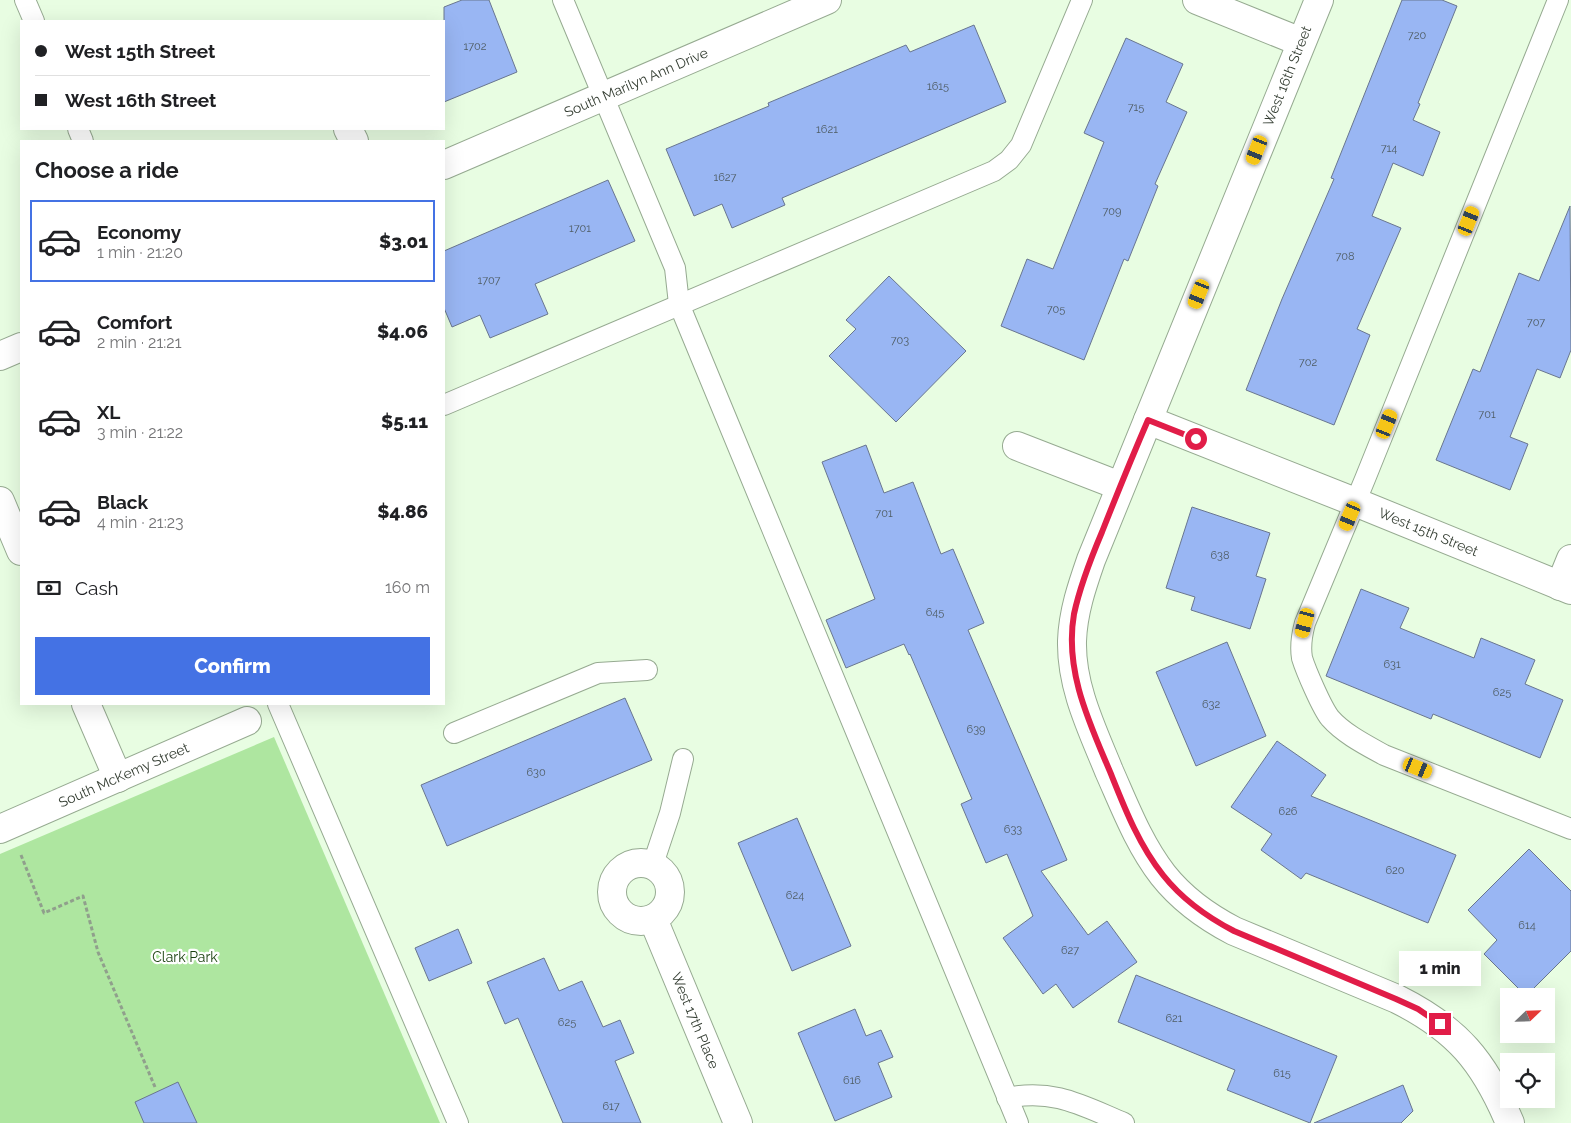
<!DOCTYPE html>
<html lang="en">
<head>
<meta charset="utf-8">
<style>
  :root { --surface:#fff; --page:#f2f2f2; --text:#202124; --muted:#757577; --line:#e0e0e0; --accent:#4472e4 }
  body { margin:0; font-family:Raleway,sans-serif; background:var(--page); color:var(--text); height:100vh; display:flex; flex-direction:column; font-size:19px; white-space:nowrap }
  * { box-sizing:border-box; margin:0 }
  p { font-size:16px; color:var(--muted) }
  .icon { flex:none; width:28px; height:28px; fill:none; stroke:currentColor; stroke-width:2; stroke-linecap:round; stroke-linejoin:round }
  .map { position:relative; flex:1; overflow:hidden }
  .sheet { position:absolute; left:20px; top:140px; width:425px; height:565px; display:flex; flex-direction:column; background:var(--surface); border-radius:0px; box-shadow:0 5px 20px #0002 }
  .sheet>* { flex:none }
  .banner { position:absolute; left:20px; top:20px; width:425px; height:110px; border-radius:0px; box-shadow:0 5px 20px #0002; display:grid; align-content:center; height:110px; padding:0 15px; background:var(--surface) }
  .needle { width:32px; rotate:67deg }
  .controls { position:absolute; left:1500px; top:988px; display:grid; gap:10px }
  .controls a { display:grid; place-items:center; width:55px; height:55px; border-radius:0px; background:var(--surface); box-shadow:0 5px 20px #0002; font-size:25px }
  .end { position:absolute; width:22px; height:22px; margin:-11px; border:6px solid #e11d48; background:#fff; box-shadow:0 0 0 2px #fff }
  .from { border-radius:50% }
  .bubble { position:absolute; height:35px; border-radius:0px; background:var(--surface); box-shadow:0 5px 20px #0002; font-size:16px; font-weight:800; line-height:35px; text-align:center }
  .car { position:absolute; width:15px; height:30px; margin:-15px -8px; border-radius:6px; box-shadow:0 0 4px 1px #0007; background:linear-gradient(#f5c518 24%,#345 0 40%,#f5c518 0 76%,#345 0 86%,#f5c518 0) }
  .banner b { display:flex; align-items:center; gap:18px; height:48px; font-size:19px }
  .banner b+b { border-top:1px solid var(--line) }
  .banner i { width:12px; height:12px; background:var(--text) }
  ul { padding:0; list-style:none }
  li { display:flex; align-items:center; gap:15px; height:82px; margin:0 10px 8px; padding:0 5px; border:2px solid transparent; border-radius:0px }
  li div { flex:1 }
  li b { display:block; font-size:19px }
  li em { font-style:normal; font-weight:800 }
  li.active { border-color:var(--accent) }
  li>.icon { width:45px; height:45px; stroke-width:1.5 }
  h2 { padding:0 15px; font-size:22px; line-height:60px }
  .pay { display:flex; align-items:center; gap:12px; height:55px; padding:0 15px; font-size:19px }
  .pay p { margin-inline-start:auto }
  .button { display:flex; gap:10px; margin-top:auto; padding:10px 15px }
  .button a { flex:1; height:58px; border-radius:0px; background:var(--accent); color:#fff; font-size:20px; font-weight:800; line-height:58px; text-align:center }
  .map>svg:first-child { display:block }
  .green { fill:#aee6a0 }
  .building { fill:#99b6f3; stroke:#69768f }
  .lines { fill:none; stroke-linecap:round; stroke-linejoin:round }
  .service-casing { stroke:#96aa91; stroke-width:22 }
  .minor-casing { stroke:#96aa91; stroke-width:30 }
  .path { stroke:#909f8c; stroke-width:3; stroke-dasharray:4 2.5; stroke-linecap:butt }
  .service { stroke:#fff; stroke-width:20 }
  .minor { stroke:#fff; stroke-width:28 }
  .route { stroke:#e11d48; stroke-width:6 }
  .labels { text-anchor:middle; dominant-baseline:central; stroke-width:4.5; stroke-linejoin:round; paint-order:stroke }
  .number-label { font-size:11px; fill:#4f5d64 }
  .street-label { font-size:14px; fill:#363f34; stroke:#fff }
  .park-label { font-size:14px; fill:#1c4211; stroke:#fff }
</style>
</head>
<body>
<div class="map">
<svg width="1571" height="1123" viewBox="0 0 1571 1123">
  <rect width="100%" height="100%" fill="#e8fde2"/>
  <!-- green -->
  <path class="green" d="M 274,737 L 440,1123 L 0,1123 L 0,854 Z"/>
  <!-- building -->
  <g class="building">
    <path d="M 462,0 L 489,0 L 517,72 L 444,102 L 444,7 Z"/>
    <path d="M 1402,0 L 1442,0 L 1457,6 L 1418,103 L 1420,104 L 1413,120 L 1440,132 L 1423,176 L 1393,163 L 1372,216 L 1401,228 L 1357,329 L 1370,335 L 1334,425 L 1246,390 L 1282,299 L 1334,179 L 1331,178 Z"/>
    <path d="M 974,25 L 1006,102 L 782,198 L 785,205 L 732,228 L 722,204 L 694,216 L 666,149 L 769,106 L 768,103 L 906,45 L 910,52 Z"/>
    <path d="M 1126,38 L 1183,64 L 1166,102 L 1187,112 L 1155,184 L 1158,186 L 1128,261 L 1124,259 L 1084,360 L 1001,326 L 1027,259 L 1053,269 L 1104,142 L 1084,133 Z"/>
    <path d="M 608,180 L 635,241 L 535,284 L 548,314 L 490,338 L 480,315 L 452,327 L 444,308 L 444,251 Z"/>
    <path d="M 1570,206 L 1571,350 L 1560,378 L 1537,369 L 1510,437 L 1528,444 L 1510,490 L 1436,460 L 1473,369 L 1480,372 L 1519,273 L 1539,281 Z"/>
    <path d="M 889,276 L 966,351 L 896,422 L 829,356 L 856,329 L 846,320 Z"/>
    <path d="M 866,445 L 884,493 L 913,482 L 941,554 L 953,549 L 984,623 L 968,630 L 1067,860 L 1041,871 L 1088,935 L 1107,921 L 1137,962 L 1073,1008 L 1056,984 L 1043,994 L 1003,938 L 1033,916 L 1007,854 L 986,863 L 961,804 L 972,799 L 910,654 L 909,655 L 904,644 L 846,668 L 826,620 L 875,599 L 822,462 Z"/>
    <path d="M 1192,507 L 1270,533 L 1256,576 L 1266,579 L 1250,629 L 1191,610 L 1195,597 L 1166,588 Z"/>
    <path d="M 1361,589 L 1409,608 L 1400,628 L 1474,658 L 1481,638 L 1535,660 L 1525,684 L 1563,700 L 1540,758 L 1433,714 L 1431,719 L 1326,676 Z"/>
    <path d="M 1227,642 L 1266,736 L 1196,766 L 1156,672 Z"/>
    <path d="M 625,698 L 652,760 L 447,846 L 421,785 Z"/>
    <path d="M 1277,741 L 1326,775 L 1311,796 L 1456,855 L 1428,923 L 1306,873 L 1301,879 L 1261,850 L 1272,834 L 1231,807 Z"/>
    <path d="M 797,818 L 851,946 L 792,971 L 738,843 Z"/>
    <path d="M 1529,849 L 1571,891 L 1571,951 L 1526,996 L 1484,954 L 1497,940 L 1468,910 Z"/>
    <path d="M 458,929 L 472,963 L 429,981 L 415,948 Z"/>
    <path d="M 544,958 L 559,991 L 582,981 L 603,1027 L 620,1020 L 634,1053 L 615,1061 L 641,1123 L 563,1123 L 518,1018 L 505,1024 L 487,982 Z"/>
    <path d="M 1136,975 L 1337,1056 L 1310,1123 L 1227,1090 L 1235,1070 L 1118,1022 Z"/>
    <path d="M 855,1009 L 866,1036 L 881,1030 L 893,1057 L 878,1063 L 892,1097 L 835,1121 L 798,1033 Z"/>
    <path d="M 178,1082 L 197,1123 L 144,1123 L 135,1102 Z"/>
    <path d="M 1403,1085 L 1413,1111 L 1401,1123 L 1314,1123 Z"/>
  </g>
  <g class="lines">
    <defs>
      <g id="service">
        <path d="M 25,0 L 34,21"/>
        <path d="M 563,0 L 675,268 L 679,304 L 1018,1123"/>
        <path d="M 1558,0 L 1365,479 L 1305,623 C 1302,634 1300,646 1302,658 C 1306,671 1322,708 1330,718 C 1344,734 1366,745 1384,755 L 1571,829"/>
        <path d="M 78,129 L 83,141"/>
        <path d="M 444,405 L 994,171 L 1009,160 L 1021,145 L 1082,0"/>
        <path d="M 278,704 L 458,1123"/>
        <path d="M 454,733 L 598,673 L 647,670"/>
        <path d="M 653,864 L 670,813 L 683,759"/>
        <path d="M 1007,1098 C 1053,1088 1083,1106 1124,1123"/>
      </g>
      <g id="minor">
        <path d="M 1197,0 L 1301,42"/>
        <path d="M 1319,0 L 1091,560 C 1082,586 1073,612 1072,641 C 1071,687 1092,729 1109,771 C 1125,807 1139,844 1163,875 C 1182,899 1207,917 1234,931 L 1397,999 C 1457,1029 1484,1061 1510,1123"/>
        <path d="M 348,129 L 354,141"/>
        <path id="s1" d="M 444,165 L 827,0"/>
        <path d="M 0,356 L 21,347"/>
        <path id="s2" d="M 1148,420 L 1355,502 L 1571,590"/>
        <path d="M 1017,446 L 1120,486"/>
        <path d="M 0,501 L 21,551"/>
        <path d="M 1560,586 L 1571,559"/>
        <path d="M 86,704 L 118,778"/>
        <path id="s3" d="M 0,829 L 247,721"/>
        <circle cx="641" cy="892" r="29"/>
        <path id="s4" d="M 653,919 L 738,1123"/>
      </g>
    </defs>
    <!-- service casing -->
    <use href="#service" class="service-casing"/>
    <!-- minor casing -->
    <use href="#minor" class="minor-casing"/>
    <!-- path -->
    <path class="path" d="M 21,855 L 44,913 L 83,896 L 98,952 L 155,1087"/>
    <!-- service -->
    <use href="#service" class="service"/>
    <!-- minor -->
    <use href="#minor" class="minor"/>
  </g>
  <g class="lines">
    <!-- route -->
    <path class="route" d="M 1196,439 L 1148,420 C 1132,457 1117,494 1102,532 C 1091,558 1080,586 1074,614 C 1064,671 1090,724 1111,774 C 1125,809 1139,845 1163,875 C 1182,899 1207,917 1234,931 L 1396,999 L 1418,1009 L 1440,1024"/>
  </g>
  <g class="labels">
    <!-- number labels -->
    <g class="number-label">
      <text x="1417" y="35">720</text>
      <text x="475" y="46">1702</text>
      <text x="938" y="86">1615</text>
      <text x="1136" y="107">715</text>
      <text x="827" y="129">1621</text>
      <text x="1389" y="148">714</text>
      <text x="725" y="177">1627</text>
      <text x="1112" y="211">709</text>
      <text x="580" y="228">1701</text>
      <text x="1345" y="256">708</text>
      <text x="489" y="280">1707</text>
      <text x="1056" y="309">705</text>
      <text x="1536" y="322">707</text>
      <text x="900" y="340">703</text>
      <text x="1308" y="362">702</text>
      <text x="1487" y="414">701</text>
      <text x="884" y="513">701</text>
      <text x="1220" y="555">638</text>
      <text x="935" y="612">645</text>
      <text x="1392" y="664">631</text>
      <text x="1502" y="692">625</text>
      <text x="1211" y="704">632</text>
      <text x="976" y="729">639</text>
      <text x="536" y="772">630</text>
      <text x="1288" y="811">626</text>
      <text x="1013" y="829">633</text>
      <text x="1395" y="870">620</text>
      <text x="795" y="895">624</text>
      <text x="1527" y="925">614</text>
      <text x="1070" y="950">627</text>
      <text x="1174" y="1018">621</text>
      <text x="567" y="1022">625</text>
      <text x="1282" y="1073">615</text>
      <text x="852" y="1080">616</text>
      <text x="611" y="1106">617</text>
    </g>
    <!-- street labels -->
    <g class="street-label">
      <text transform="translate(1287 76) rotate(-68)">West 16th Street</text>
      <text stroke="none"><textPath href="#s1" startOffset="209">South Marilyn Ann Drive</textPath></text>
      <text stroke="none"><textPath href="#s2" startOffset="302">West 15th Street</textPath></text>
      <text stroke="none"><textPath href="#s3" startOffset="135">South McKemy Street</textPath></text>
      <text stroke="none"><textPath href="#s4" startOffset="110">West 17th Place</textPath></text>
    </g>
    <!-- park labels -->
    <g class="park-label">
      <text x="185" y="957">Clark Park</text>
    </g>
  </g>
</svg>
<div class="controls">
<a><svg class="needle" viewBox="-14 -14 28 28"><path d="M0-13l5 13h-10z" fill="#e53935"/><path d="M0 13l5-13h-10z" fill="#757577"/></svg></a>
<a><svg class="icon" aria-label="locate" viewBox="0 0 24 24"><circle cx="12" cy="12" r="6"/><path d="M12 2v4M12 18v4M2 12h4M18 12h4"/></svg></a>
</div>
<i class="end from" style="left:1196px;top:439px"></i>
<i class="end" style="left:1440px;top:1024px"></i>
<div class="bubble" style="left:1399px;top:951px;width:82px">1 min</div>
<i class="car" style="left:1257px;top:150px;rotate:202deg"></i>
<i class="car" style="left:1469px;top:221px;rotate:22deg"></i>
<i class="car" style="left:1199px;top:294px;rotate:202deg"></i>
<i class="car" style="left:1387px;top:424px;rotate:22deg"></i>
<i class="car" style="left:1350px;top:516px;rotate:203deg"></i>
<i class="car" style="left:1305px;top:623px;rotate:195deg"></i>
<i class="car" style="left:1418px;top:768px;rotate:112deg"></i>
<div class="banner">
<b><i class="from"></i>West 15th Street</b>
<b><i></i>West 16th Street</b>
</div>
<section class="sheet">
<h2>Choose a ride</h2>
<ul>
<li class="active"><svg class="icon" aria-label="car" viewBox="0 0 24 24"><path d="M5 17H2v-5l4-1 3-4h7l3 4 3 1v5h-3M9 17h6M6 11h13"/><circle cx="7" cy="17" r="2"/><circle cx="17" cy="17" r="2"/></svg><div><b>Economy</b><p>1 min · 21:20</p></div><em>$3.01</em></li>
<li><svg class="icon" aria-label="car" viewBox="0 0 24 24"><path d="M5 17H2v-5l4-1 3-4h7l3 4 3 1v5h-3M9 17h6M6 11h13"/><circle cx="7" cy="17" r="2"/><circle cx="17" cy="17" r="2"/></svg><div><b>Comfort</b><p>2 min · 21:21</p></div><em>$4.06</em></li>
<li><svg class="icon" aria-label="car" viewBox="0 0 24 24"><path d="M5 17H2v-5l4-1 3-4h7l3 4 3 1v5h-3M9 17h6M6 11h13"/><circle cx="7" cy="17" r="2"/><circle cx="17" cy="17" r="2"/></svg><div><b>XL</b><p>3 min · 21:22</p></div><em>$5.11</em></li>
<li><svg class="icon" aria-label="car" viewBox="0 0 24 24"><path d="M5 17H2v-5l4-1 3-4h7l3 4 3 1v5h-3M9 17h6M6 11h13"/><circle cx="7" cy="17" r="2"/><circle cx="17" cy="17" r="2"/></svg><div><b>Black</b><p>4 min · 21:23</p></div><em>$4.86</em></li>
</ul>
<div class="pay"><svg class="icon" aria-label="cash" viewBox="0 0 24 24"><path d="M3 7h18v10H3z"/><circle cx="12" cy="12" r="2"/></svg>Cash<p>160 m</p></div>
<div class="button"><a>Confirm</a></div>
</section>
</div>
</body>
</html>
